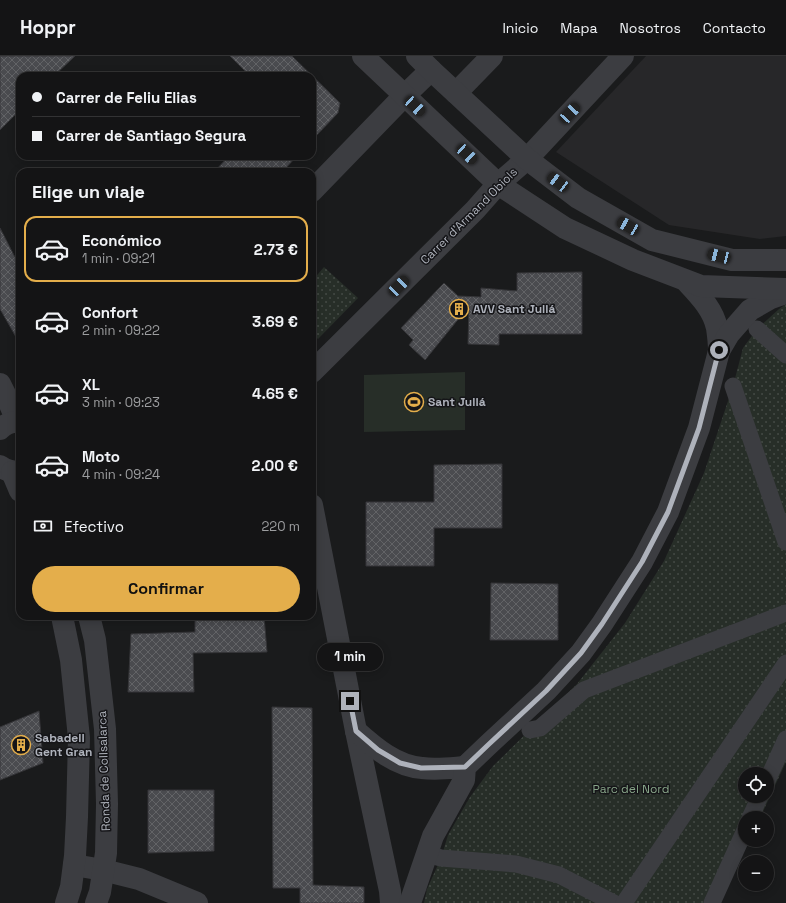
<!DOCTYPE html>
<html lang="es">
<head>
<meta charset="utf-8">
<style>
  :root { --surface:#141415; --page:#1d1d1e; --text:#f1f3f6; --muted:#9d9ea0; --line:#333334; --accent:#e4ae4b }
  body { margin:0; font-family:"Space Grotesk",sans-serif; background:var(--page); color:var(--text); height:100vh; display:flex; flex-direction:column; font-size:15px; white-space:nowrap }
  * { box-sizing:border-box; margin:0 }
  p { font-size:13px; color:var(--muted) }
  .icon { flex:none; width:22px; height:22px; fill:none; stroke:currentColor; stroke-width:2; stroke-linecap:round; stroke-linejoin:round }
  .map { position:relative; flex:1; overflow:hidden }
  .side { position:absolute; left:16px; top:112px; width:300px; height:452px; display:flex; flex-direction:column; background:var(--surface); border-radius:12px; box-shadow:0 2px 10px #0003,0 0 0 1px var(--line) }
  .side>* { flex:none }
  .banner { position:absolute; left:16px; top:16px; width:300px; height:88px; border-radius:12px; box-shadow:0 2px 10px #0003,0 0 0 1px var(--line); display:grid; align-content:center; height:88px; padding:0 16px; background:var(--surface) }
  .buttons { position:absolute; left:738px; top:711px; display:grid; gap:8px }
  .buttons a { display:grid; place-items:center; width:36px; height:36px; border-radius:50%; background:var(--surface); box-shadow:0 2px 10px #0003,0 0 0 1px var(--line); font-size:20px }
  .end { position:absolute; width:18px; height:18px; margin:-9px; border:5px solid #aeb2bb; background:#111; box-shadow:0 0 0 2px #111 }
  .from { border-radius:50% }
  .bubble { position:absolute; height:28px; border-radius:14px; background:var(--surface); box-shadow:0 2px 10px #0003,0 0 0 1px var(--line); font-size:13px; font-weight:700; line-height:28px; text-align:center }
  .car { position:absolute; width:12px; height:24px; margin:-12px -6px; border-radius:5px; box-shadow:0 0 3px 1px #0007; background:linear-gradient(#222 24%,#8ab4d8 0 40%,#222 0 76%,#8ab4d8 0 86%,#222 0) }
  .banner b { display:flex; align-items:center; gap:14px; height:38px; font-size:15px }
  .banner b+b { border-top:1px solid var(--line) }
  .banner i { width:10px; height:10px; background:var(--text) }
  ul { padding:0; list-style:none }
  li { display:flex; align-items:center; gap:12px; height:66px; margin:0 8px 6px; padding:0 8px; border:2px solid transparent; border-radius:12px }
  li div { flex:1 }
  li b { display:block; font-size:15px }
  li em { font-style:normal; font-weight:700 }
  li.selected { border-color:var(--accent) }
  li>.icon { width:36px; height:36px; stroke-width:1.5 }
  h2 { padding:0 16px; font-size:18px; line-height:48px }
  .pay { display:flex; align-items:center; gap:10px; height:44px; padding:0 16px; font-size:15px }
  .pay p { margin-inline-start:auto }
  .primary-button { display:flex; gap:8px; margin-top:auto; padding:8px 16px }
  .primary-button a { flex:1; height:46px; border-radius:24px; background:var(--accent); color:#111; font-size:16px; font-weight:700; line-height:46px; text-align:center }
  header { display:flex; align-items:center; gap:24px; box-sizing:border-box; height:56px; padding:0 20px; background:var(--surface); border-bottom:1px solid var(--line) }
  header strong { font-size:19px }
  nav { display:flex; gap:22px; margin-inline-start:auto; font-size:14px }
  .map>svg:first-child { display:block }
  .built { fill:#272729 }
  .green { fill:url(#green-dots); fill-rule:evenodd }
  .pitch { fill:#272e28 }
  .building { fill:url(#building-cross-hatch); stroke:#353538 }
  .lines { fill:none; stroke-linecap:round; stroke-linejoin:round }
  .pedestrian { stroke:#3c3d41; stroke-width:17 }
  .minor { stroke:#3c3d41; stroke-width:22 }
  .tertiary { stroke:#3c3d41; stroke-width:22 }
  .route { stroke:#aeb2bb; stroke-width:5 }
  .labels { text-anchor:middle; dominant-baseline:central; stroke-width:3; stroke-linejoin:round; paint-order:stroke }
  .street-label { font-size:12px; fill:#aeb2bb; stroke:#151518 }
  .poi-label { font-size:12px; font-weight:bold; fill:#aeb2bb; stroke:#151518; text-anchor:start }
  .park-label { font-size:12px; fill:#87a488; stroke:#151518 }
</style>
</head>
<body>
<header>
<strong>Hoppr</strong>
<nav><a>Inicio</a><a>Mapa</a><a>Nosotros</a><a>Contacto</a></nav>
</header>
<div class="map">
<svg width="786" height="847" viewBox="0 0 786 847">
  <defs>
    <pattern id="green-dots" width="8" height="8" patternUnits="userSpaceOnUse"><rect width="8" height="8" fill="#272e28"/><path d="M2 2h.1M6 6h.1" fill="none" stroke="#444a45" stroke-width="1.8" stroke-linecap="round"/></pattern>
    <pattern id="building-cross-hatch" width="8" height="8" patternUnits="userSpaceOnUse"><rect width="8" height="8" fill="#4a4b4f"/><path d="M0 0l8 8M0 8l8-8" fill="none" stroke="#626366"/></pattern>
  </defs>
  <rect width="100%" height="100%" fill="#1a1b1c"/>
  <!-- built -->
  <path class="built" d="M 646,0 L 786,0 L 786,180 L 760,183 L 669,169 L 556,96 Z"/>
  <!-- green -->
  <g class="green">
    <path d="M 324,211 L 358,242 L 318,283 L 312,277 L 312,225 Z"/>
    <path d="M 786,248 L 786,706 L 760,762 L 745,762 L 721,847 L 424,847 L 427,833 L 441,802 L 448,779 L 470,741 L 493,710 L 577,628 L 625,567 L 664,505 L 704,417 L 733,330 L 743,292 L 757,273 L 779,253 ZM 745,718 L 767,718 L 767,740 L 745,740 Z"/>
  </g>
  <!-- pitch -->
  <path class="pitch" d="M 465,316 L 465,374 L 364,376 L 364,319 Z"/>
  <!-- building -->
  <g class="building">
    <path d="M 0,0 L 75,0 L 54,20 L 20,20 L 20,54 L 0,74 Z"/>
    <path d="M 230,0 L 292,0 L 340,47 L 338,57 L 312,84 L 312,20 L 250,20 Z"/>
    <path d="M 229,100 L 297,100 L 282,116 L 214,116 Z"/>
    <path d="M 0,172 L 20,211 L 20,288 L 0,253 Z"/>
    <path d="M 582,216 L 582,278 L 499,278 L 499,289 L 468,288 L 469,250 L 425,304 L 409,289 L 413,284 L 401,272 L 444,227 L 458,240 L 481,241 L 481,232 L 517,235 L 517,217 Z"/>
    <path d="M 502,408 L 502,472 L 434,472 L 434,510 L 366,510 L 366,446 L 434,446 L 434,409 Z"/>
    <path d="M 491,527 L 558,528 L 558,584 L 490,584 Z"/>
    <path d="M 195,560 L 264,560 L 267,596 L 193,597 L 194,636 L 128,636 L 131,578 L 195,576 Z"/>
    <path d="M 272,651 L 312,652 L 313,829 L 364,831 L 364,847 L 300,847 L 300,832 L 273,832 Z"/>
    <path d="M 39,655 L 43,707 L 0,724 L 0,671 Z"/>
    <path d="M 148,734 L 214,734 L 214,795 L 148,797 Z"/>
  </g>
  <g class="lines">
    <!-- pedestrian -->
    <g class="pedestrian">
      <path d="M 757,273 L 786,299"/>
      <path d="M 733,330 L 786,486"/>
      <path d="M 530,674 L 540,672 L 584,634 L 786,557"/>
      <path d="M 767,725 L 786,683"/>
      <path d="M 750,762 L 760,740"/>
      <path d="M 427,798 L 441,802 L 516,808 L 559,819 L 614,847"/>
      <path d="M 624,847 L 786,607"/>
      <path d="M 712,847 L 745,774"/>
    </g>
    <!-- minor -->
    <g class="minor">
      <path d="M 456,37 L 492,0"/>
      <path d="M 312,135 L 404,40 L 431,14"/>
      <path d="M 686,225 C 699,239 713,253 717,272 C 718,279 719,287 719,295"/>
      <path d="M 312,316 L 475,154 L 498,128 L 527,103 L 623,0"/>
      <path d="M 312,449 L 356,675 L 390,835 L 391,847"/>
      <path d="M 356,675 C 375,692 396,710 422,712 C 436,714 451,712 465,711"/>
      <path d="M 74,809 L 103,814 L 139,823 L 197,847"/>
      <path d="M 410,847 L 433,780 L 464,724 L 465,711 L 488,689 L 546,635 L 581,597 L 602,568 L 642,506 L 668,456 L 699,372 L 719,295 L 729,278 L 750,254 L 771,242 L 786,237"/>
    </g>
    <!-- tertiary -->
    <g class="tertiary">
      <path d="M 363,0 L 498,128 L 565,172 L 633,204 L 701,230 L 786,233"/>
      <path d="M 417,0 L 431,14 L 527,103 L 578,142 L 652,184 L 732,204 L 786,204"/>
      <path d="M 0,328 L 8,344 L 17,365"/>
      <path d="M 0,373 C 5,368 13,365 20,366"/>
      <path d="M 0,410 C 6,415 12,416 20,416"/>
      <path d="M 12,416 L 20,435"/>
      <path d="M 62,560 L 71,604 L 79,682 L 77,761 L 75,800 L 71,831 L 66,847"/>
      <path d="M 89,560 L 95,584 L 105,673 L 107,748 L 106,797 L 100,836 L 96,847"/>
    </g>
  </g>
  <g class="lines">
    <!-- route -->
    <path class="route" d="M 350,645 L 356,675 L 378,694 L 400,707 L 421,712 L 465,711 L 488,689 L 546,635 L 581,597 L 602,568 L 642,506 L 668,456 L 699,372 L 719,294"/>
  </g>
  <!-- icons -->
  <defs>
    <symbol id="building-ring" viewBox="-11 -11 22 22"><circle r="9.5" fill="#151518" stroke="#e4ae4b" stroke-width="1.5"/><path d="M-4-6H4V6H1V3H-1V6H-4ZM-2.5-4.3h1.7v1.8h-1.7ZM.8-4.3h1.7v1.8H.8ZM-2.5-1h1.7V.8h-1.7ZM.8-1h1.7V.8H.8Z" fill="#e4ae4b"/></symbol>
    <symbol id="stadium-ring" viewBox="-11 -11 22 22"><circle r="9.5" fill="#151518" stroke="#e4ae4b" stroke-width="1.5"/><path d="M0-5a6.5 5 0 1 0 0 10a6.5 5 0 1 0 0-10ZM-3.5-1.8h7v3.6h-7Z" fill="#e4ae4b"/></symbol>
  </defs>
  <g fill-rule="evenodd">
    <use href="#building-ring" x="448" y="242" width="22" height="22"/>
    <use href="#stadium-ring" x="403" y="335" width="22" height="22"/>
    <use href="#building-ring" x="10" y="678" width="22" height="22"/>
  </g>
  <g class="labels">
    <!-- street labels -->
    <g class="street-label">
      <text transform="translate(469 160) rotate(-45)">Carrer d'Armand Obiols</text>
      <text transform="translate(104 715) rotate(-92)">Ronda de Collsalarca</text>
    </g>
    <!-- poi labels -->
    <g class="poi-label">
      <text x="473" y="253">AVV Sant Juliá</text>
      <text x="428" y="346">Sant Juliá</text>
      <text x="35" y="682">Sabadell<tspan x="35" dy="14">Gent Gran</tspan></text>
    </g>
    <!-- park labels -->
    <g class="park-label">
      <text x="631" y="733">Parc del Nord</text>
    </g>
  </g>
</svg>
<div class="buttons">
<a><svg class="icon" aria-label="locate" viewBox="0 0 24 24"><circle cx="12" cy="12" r="6"/><path d="M12 2v4M12 18v4M2 12h4M18 12h4"/></svg></a>
<a>+</a>
<a>−</a>
</div>
<i class="end from" style="left:719px;top:294px"></i>
<i class="end" style="left:350px;top:645px"></i>
<div class="bubble" style="left:317px;top:587px;width:66px">1 min</div>
<i class="car" style="left:415px;top:50px;rotate:133deg"></i>
<i class="car" style="left:570px;top:57px;rotate:43deg"></i>
<i class="car" style="left:467px;top:98px;rotate:133deg"></i>
<i class="car" style="left:558px;top:126px;rotate:307deg"></i>
<i class="car" style="left:628px;top:170px;rotate:300deg"></i>
<i class="car" style="left:719px;top:200px;rotate:284deg"></i>
<i class="car" style="left:399px;top:230px;rotate:45deg"></i>
<div class="banner">
<b><i class="from"></i>Carrer de Feliu Elias</b>
<b><i></i>Carrer de Santiago Segura</b>
</div>
<section class="side">
<h2>Elige un viaje</h2>
<ul>
<li class="selected"><svg class="icon" aria-label="car" viewBox="0 0 24 24"><path d="M5 17H2v-5l4-1 3-4h7l3 4 3 1v5h-3M9 17h6M6 11h13"/><circle cx="7" cy="17" r="2"/><circle cx="17" cy="17" r="2"/></svg><div><b>Económico</b><p>1 min · 09:21</p></div><em>2.73 €</em></li>
<li><svg class="icon" aria-label="car" viewBox="0 0 24 24"><path d="M5 17H2v-5l4-1 3-4h7l3 4 3 1v5h-3M9 17h6M6 11h13"/><circle cx="7" cy="17" r="2"/><circle cx="17" cy="17" r="2"/></svg><div><b>Confort</b><p>2 min · 09:22</p></div><em>3.69 €</em></li>
<li><svg class="icon" aria-label="car" viewBox="0 0 24 24"><path d="M5 17H2v-5l4-1 3-4h7l3 4 3 1v5h-3M9 17h6M6 11h13"/><circle cx="7" cy="17" r="2"/><circle cx="17" cy="17" r="2"/></svg><div><b>XL</b><p>3 min · 09:23</p></div><em>4.65 €</em></li>
<li><svg class="icon" aria-label="car" viewBox="0 0 24 24"><path d="M5 17H2v-5l4-1 3-4h7l3 4 3 1v5h-3M9 17h6M6 11h13"/><circle cx="7" cy="17" r="2"/><circle cx="17" cy="17" r="2"/></svg><div><b>Moto</b><p>4 min · 09:24</p></div><em>2.00 €</em></li>
</ul>
<div class="pay"><svg class="icon" aria-label="cash" viewBox="0 0 24 24"><path d="M3 7h18v10H3z"/><circle cx="12" cy="12" r="2"/></svg>Efectivo<p>220 m</p></div>
<div class="primary-button"><a>Confirmar</a></div>
</section>
</div>
</body>
</html>
